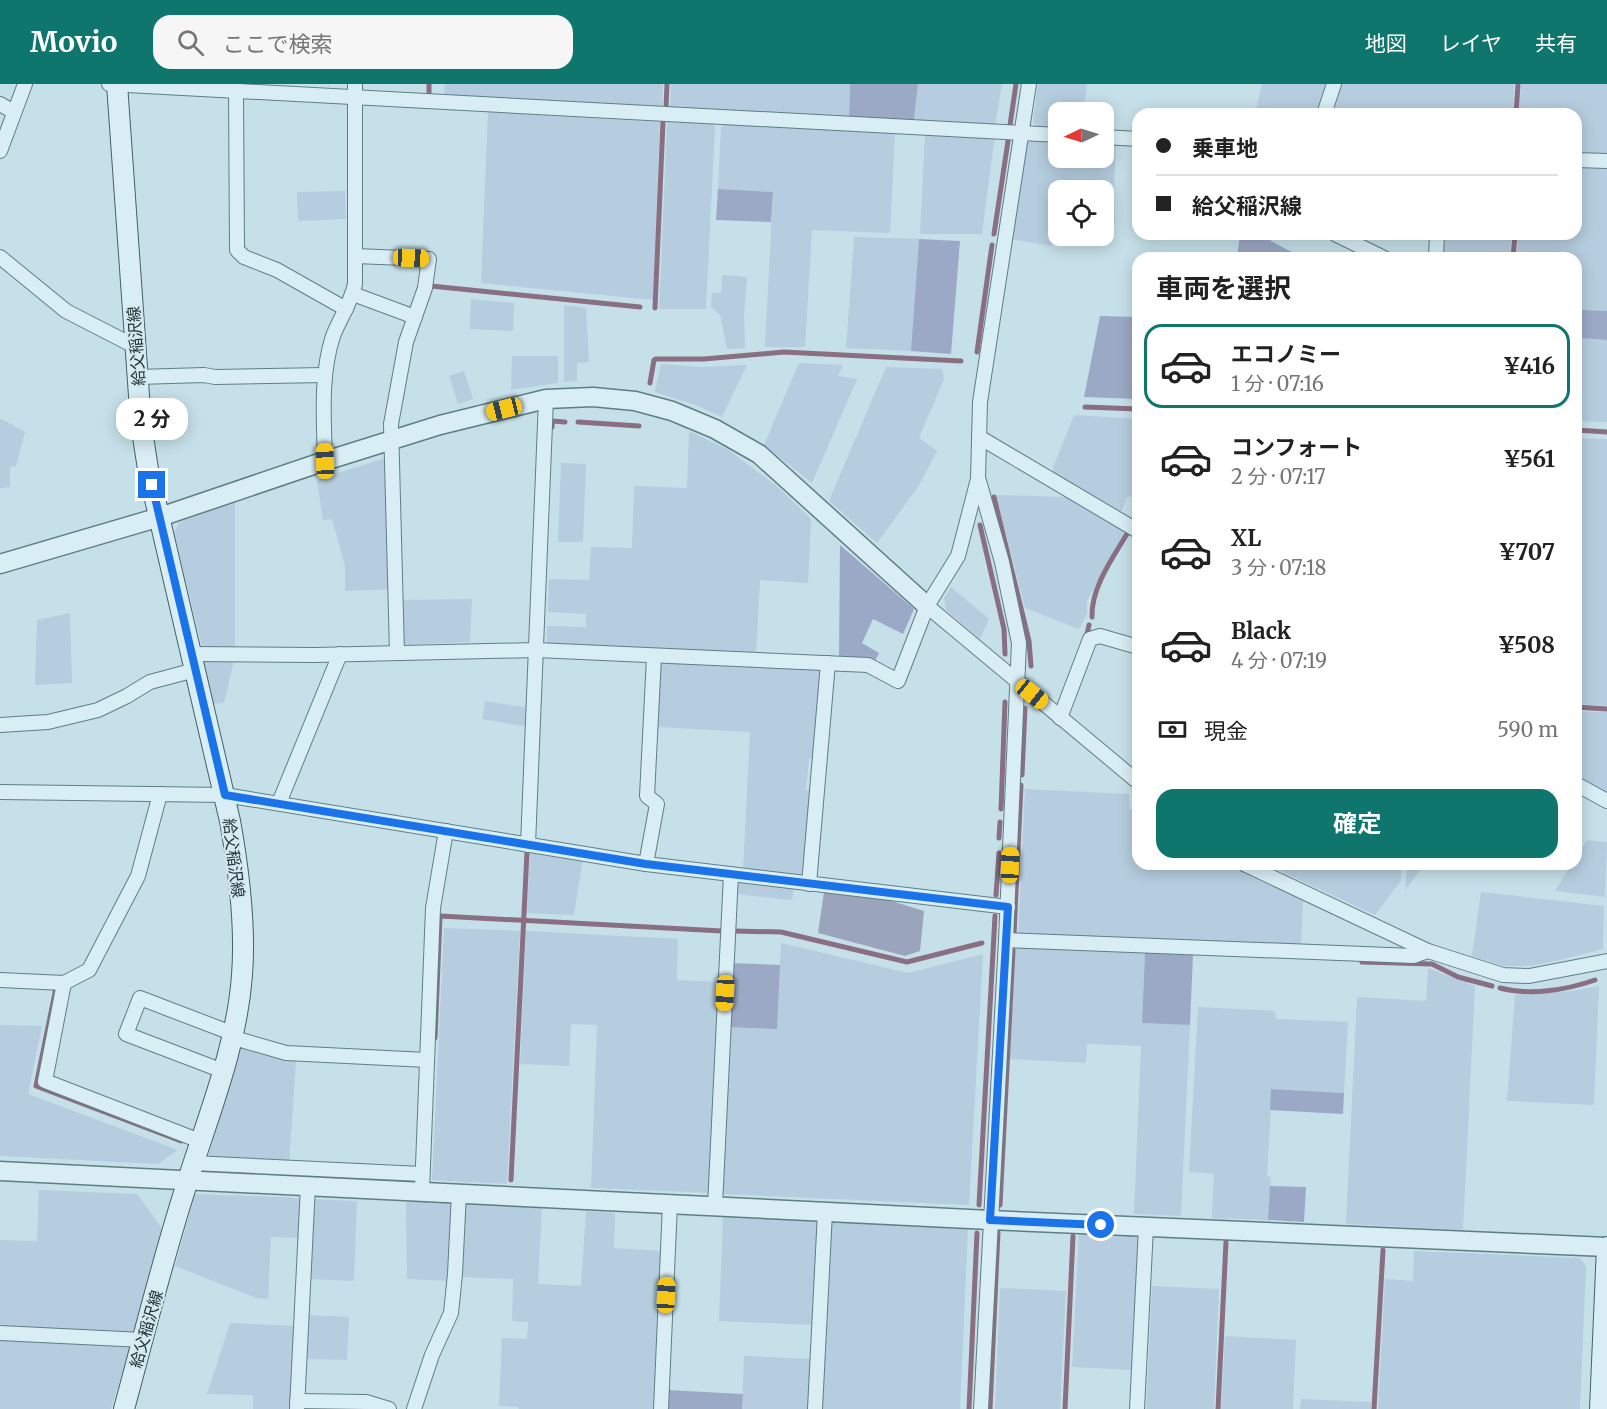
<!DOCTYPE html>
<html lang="ja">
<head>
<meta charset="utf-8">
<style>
  :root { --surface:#fff; --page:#f6f6f6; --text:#222; --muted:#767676; --line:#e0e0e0; --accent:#0f766e }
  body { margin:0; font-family:Merriweather,"Noto Sans JP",serif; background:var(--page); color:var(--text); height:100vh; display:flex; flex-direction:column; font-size:22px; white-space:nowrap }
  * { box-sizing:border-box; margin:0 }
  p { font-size:20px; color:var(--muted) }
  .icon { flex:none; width:33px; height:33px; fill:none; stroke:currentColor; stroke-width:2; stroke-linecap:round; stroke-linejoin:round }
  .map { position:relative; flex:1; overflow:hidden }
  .side { position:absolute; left:1132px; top:168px; width:450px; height:618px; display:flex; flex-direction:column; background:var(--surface); border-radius:18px; box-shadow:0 3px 15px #0003 }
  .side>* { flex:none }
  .banner { position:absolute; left:1132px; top:24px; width:450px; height:132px; border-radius:18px; box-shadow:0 3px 15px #0003; display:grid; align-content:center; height:132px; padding:0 24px; background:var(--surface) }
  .needle { width:39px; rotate:266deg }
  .fabs { position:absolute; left:1048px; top:18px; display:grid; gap:12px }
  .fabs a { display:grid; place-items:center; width:66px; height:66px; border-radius:12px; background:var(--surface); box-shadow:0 3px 15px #0003; font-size:30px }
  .end { position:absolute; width:27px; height:27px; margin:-14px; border:8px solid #1a73e8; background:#fff; box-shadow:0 0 0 3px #fff }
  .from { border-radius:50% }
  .bubble { position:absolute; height:42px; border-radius:18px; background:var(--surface); box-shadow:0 3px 15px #0003; font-size:20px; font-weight:700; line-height:42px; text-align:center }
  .car { position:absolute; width:18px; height:36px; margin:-18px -9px; border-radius:8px; box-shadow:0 0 4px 2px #0007; background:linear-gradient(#f5c518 24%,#345 0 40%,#f5c518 0 76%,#345 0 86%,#f5c518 0) }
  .banner b { display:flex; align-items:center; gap:21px; height:57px; font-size:22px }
  .banner b+b { border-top:2px solid var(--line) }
  .banner i { width:15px; height:15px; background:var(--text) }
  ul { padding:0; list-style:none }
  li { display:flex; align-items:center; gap:18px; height:84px; margin:0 12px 9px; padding:0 12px; border:3px solid transparent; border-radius:18px }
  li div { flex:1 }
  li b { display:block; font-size:22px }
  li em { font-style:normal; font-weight:700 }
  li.on { border-color:var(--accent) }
  li>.icon { width:54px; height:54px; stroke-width:1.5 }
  h2 { padding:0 24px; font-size:27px; line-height:72px }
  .pay { display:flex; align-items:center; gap:15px; height:66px; padding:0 24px; font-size:22px }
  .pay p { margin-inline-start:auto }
  .button { display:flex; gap:12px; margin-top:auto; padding:12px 24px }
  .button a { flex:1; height:69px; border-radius:18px; background:var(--accent); color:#fff; font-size:24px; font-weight:700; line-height:69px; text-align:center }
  header { display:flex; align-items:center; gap:36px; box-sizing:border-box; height:84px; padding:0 30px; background:var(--accent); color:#fff }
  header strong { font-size:28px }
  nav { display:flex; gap:33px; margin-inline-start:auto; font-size:21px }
  .search { width:420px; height:54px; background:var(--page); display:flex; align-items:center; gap:15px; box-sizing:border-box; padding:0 21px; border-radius:18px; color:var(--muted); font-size:22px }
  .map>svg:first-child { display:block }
  .farmland { fill:#b5cdde }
  .green { fill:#9ca9c6 }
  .cemetery { fill:#9aa4bc }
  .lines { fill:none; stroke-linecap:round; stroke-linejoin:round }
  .stream { stroke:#8a6f82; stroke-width:5 }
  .minor-casing { stroke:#5e7f82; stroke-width:16 }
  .tertiary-casing { stroke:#5e7f82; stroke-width:21 }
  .secondary-casing { stroke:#416264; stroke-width:22 }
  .minor { stroke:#d9edf5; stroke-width:14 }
  .tertiary { stroke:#d9edf5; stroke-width:18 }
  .secondary { stroke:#d9edf5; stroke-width:20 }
  .route { stroke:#1a73e8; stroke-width:8 }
  .labels { text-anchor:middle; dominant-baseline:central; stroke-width:4.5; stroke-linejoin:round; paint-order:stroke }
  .street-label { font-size:16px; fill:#203334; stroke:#d5e9f1 }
</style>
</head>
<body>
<header>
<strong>Movio</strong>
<div class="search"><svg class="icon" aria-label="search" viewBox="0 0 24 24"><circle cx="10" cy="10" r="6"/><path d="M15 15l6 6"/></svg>ここで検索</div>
<nav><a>地図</a><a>レイヤ</a><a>共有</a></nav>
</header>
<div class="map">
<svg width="1607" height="1325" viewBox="0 0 1607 1325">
  <rect width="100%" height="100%" fill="#c6e0e9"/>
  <!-- farmland -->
  <g class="farmland">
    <path d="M 445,0 L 663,0 L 662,23 L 444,13 Z"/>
    <path d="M 671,0 L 850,0 L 849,33 L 670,24 Z"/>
    <path d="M 918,0 L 1002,0 L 995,41 L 914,36 Z"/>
    <path d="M 1038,0 L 1087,0 L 1083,28 L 1059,28 L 1059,43 L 1036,42 L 1033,37 Z"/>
    <path d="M 1262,0 L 1327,0 L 1317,30 L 1255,30 Z"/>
    <path d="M 1339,0 L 1514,0 L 1513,30 L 1329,30 Z"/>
    <path d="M 1521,0 L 1607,0 L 1607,70 L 1577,69 L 1576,30 L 1519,30 Z"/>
    <path d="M 488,28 L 660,38 L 653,216 L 481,199 Z"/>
    <path d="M 667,38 L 712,40 L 715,43 L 706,225 L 659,225 Z"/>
    <path d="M 724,40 L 895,48 L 890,149 L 812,146 L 805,263 L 765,263 L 773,108 L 718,105 L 721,43 Z"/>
    <path d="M 925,49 L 995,51 L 982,150 L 920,150 Z"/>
    <path d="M 1033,55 L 1059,56 L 1059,74 L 1104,74 L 1104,59 L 1116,59 L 1114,107 L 1115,140 L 1104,138 L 1104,106 L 1059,106 L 1059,130 L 1057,131 L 1052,162 L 1010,155 L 1026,60 Z"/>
    <path d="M 1577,82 L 1607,83 L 1607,227 L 1582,226 L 1581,254 L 1607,256 L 1607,338 L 1577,337 L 1576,174 L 1517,174 L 1518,150 L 1576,150 Z"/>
    <path d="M 345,107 L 346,135 L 298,137 L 297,108 Z"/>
    <path d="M 1445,150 L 1511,150 L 1510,174 L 1444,174 Z"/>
    <path d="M 854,153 L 919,155 L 911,267 L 846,264 Z"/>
    <path d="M 722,191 L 747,193 L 744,231 L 745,264 L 727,265 L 720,231 L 711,223 L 712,209 L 721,209 Z"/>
    <path d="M 471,215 L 514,219 L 513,247 L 470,245 Z"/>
    <path d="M 564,221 L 586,224 L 589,278 L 577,279 L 577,297 L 564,298 Z"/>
    <path d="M 512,272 L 558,272 L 558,299 L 511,306 Z"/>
    <path d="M 799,279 L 843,281 L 838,292 L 857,295 L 812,399 L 764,361 Z"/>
    <path d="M 661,280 L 702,283 L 747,281 L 722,333 L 695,321 L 655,308 Z"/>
    <path d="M 886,283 L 942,285 L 944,295 L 919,354 L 937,367 L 918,403 L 877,459 L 829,417 Z"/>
    <path d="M 464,287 L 473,315 L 458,320 L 449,292 Z"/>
    <path d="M 1074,331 L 1138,335 L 1138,412 L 1127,413 L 1121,429 L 1054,392 L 1053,384 Z"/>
    <path d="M 0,334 L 25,348 L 16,382 L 10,383 L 10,403 L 0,404 Z"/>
    <path d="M 689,347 L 727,365 L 778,403 L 811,435 L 808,499 L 760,496 L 756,570 L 547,559 L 547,542 L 586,543 L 586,530 L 548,528 L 549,495 L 589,496 L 591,463 L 632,464 L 634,402 L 687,404 Z"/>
    <path d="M 1576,354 L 1607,355 L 1607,622 L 1577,620 Z"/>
    <path d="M 388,373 L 392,505 L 345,507 L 345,482 L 332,435 L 323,436 L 317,396 Z"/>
    <path d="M 561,379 L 586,380 L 583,458 L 558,458 Z"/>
    <path d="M 996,411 L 1067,413 L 1125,446 L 1087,517 L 1087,530 L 1079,545 L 1025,524 Z"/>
    <path d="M 235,418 L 235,563 L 206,564 L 201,559 L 174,448 L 180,438 Z"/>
    <path d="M 951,503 L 989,535 L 980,555 L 946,526 L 944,514 Z"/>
    <path d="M 472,515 L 470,558 L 400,561 L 400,516 Z"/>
    <path d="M 70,529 L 72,599 L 35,601 L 37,536 Z"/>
    <path d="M 234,577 L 224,619 L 212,620 L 203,578 Z"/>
    <path d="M 659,578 L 823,586 L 814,675 L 809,675 L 806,706 L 813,707 L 807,791 L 802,795 L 743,787 L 750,648 L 656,643 Z"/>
    <path d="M 485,617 L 529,624 L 528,643 L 482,635 Z"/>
    <path d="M 1576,627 L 1607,628 L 1607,710 L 1577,694 Z"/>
    <path d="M 1025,705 L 1129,710 L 1129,725 L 1138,726 L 1138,780 L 1230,780 L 1250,792 L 1303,817 L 1301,864 L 1018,852 Z"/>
    <path d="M 1587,756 L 1607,758 L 1605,813 L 1555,807 L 1572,780 L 1576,780 L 1577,773 Z"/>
    <path d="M 530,767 L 583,775 L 574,831 L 527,829 Z"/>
    <path d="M 1265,780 L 1401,780 L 1401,797 L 1375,831 Z"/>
    <path d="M 1407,780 L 1425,780 L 1405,806 Z"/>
    <path d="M 737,798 L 794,804 L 792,816 L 734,810 L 735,800 Z"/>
    <path d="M 1481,808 L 1604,822 L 1603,865 L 1552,878 L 1529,882 L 1503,882 L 1472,872 Z"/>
    <path d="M 444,844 L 520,847 L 507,1100 L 432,1096 Z"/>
    <path d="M 526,847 L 678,855 L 677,896 L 720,898 L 712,1109 L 591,1104 L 597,941 L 571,940 L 569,982 L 520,980 Z"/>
    <path d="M 781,859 L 908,889 L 983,870 L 969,1121 L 722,1110 L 728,943 L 777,944 Z"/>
    <path d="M 1018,863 L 1145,869 L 1142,939 L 1190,941 L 1181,1132 L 1134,1130 L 1141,962 L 1087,960 L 1086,979 L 1010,975 L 1015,864 Z"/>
    <path d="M 1428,884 L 1475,902 L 1463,1146 L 1346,1140 L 1357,913 L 1426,917 Z"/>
    <path d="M 1599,902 L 1594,1021 L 1507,1017 L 1515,911 L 1573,907 Z"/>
    <path d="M 1198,923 L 1275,927 L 1276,935 L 1348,938 L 1344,1009 L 1272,1005 L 1267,1092 L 1271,1093 L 1268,1136 L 1212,1134 L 1214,1090 L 1189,1088 Z"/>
    <path d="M 0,941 L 42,942 L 28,1010 L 178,1066 L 158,1080 L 0,1072 Z"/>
    <path d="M 242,962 L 288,976 L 296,977 L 289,1080 L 208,1074 L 239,964 Z"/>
    <path d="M 39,1106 L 137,1110 L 164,1147 L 135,1244 L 130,1250 L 0,1243 L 0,1156 L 37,1157 Z"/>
    <path d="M 195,1110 L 302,1114 L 300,1154 L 271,1153 L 268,1215 L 256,1214 L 175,1182 Z"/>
    <path d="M 311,1115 L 357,1117 L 354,1197 L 308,1195 Z"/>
    <path d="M 406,1117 L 451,1119 L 454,1122 L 450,1197 L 407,1195 Z"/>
    <path d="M 468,1120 L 542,1124 L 538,1200 L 581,1202 L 586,1127 L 615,1129 L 614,1164 L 662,1167 L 655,1325 L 519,1325 L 518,1323 L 499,1322 L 502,1254 L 527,1255 L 528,1238 L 512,1237 L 513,1195 L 461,1193 L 464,1125 Z"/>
    <path d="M 723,1132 L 819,1137 L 815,1241 L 719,1237 Z"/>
    <path d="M 828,1137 L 968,1144 L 960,1325 L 819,1325 Z"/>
    <path d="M 1079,1148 L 1139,1151 L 1133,1286 L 1072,1283 Z"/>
    <path d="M 1414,1167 L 1580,1174 L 1586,1182 L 1580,1325 L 1378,1325 L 1385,1195 L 1413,1197 Z"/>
    <path d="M 1152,1202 L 1219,1205 L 1214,1325 L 1146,1325 Z"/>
    <path d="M 1000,1204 L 1066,1207 L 1060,1325 L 995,1325 Z"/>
    <path d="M 307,1231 L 349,1233 L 347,1276 L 305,1275 Z"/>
    <path d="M 230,1239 L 295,1242 L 292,1325 L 253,1325 L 253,1311 L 207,1310 Z"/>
    <path d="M 1225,1252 L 1296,1256 L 1293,1325 L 1221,1325 Z"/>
    <path d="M 0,1253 L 126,1259 L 130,1264 L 111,1325 L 0,1325 Z"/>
    <path d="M 744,1272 L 813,1275 L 811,1325 L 742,1325 Z"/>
    <path d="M 1301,1315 L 1371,1318 L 1371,1325 L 1300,1325 Z"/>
  </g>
  <!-- green -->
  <g class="green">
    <path d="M 850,0 L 918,0 L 914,36 L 849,33 Z"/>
    <path d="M 718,105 L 773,108 L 771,138 L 716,136 Z"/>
    <path d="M 1240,150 L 1267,150 L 1271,157 L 1303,174 L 1237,174 Z"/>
    <path d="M 919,155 L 960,157 L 951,270 L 911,267 Z"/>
    <path d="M 1582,226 L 1607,227 L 1607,256 L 1581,254 Z"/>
    <path d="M 1100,232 L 1138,233 L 1138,315 L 1084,313 Z"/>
    <path d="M 840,461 L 914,525 L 903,550 L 873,535 L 862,559 L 879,569 L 875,577 L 869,575 L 839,574 Z"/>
    <path d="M 1145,869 L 1193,871 L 1190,941 L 1142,939 Z"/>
    <path d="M 731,879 L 780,881 L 777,945 L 728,943 Z"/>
    <path d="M 1271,1005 L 1344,1009 L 1343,1030 L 1270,1026 Z"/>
    <path d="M 1270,1102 L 1306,1103 L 1304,1138 L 1268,1136 Z"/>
    <path d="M 667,1306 L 743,1310 L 742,1325 L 666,1325 Z"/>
  </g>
  <!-- cemetery -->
  <path class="cemetery" d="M 824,808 L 882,814 L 924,827 L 920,867 L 905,872 L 818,849 Z"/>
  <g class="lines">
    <!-- stream -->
    <g class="stream">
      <path d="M 429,8 L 429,0"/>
      <path d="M 666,23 L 667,0"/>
      <path d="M 1516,30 L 1518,0"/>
      <path d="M 1010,41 L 1016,0"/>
      <path d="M 994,150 L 1008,57"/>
      <path d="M 1513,174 L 1515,150"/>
      <path d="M 431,202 L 640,223"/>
      <path d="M 655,224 L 663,38"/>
      <path d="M 977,268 L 992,161"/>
      <path d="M 650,299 L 654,276 L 656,275 L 704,275 L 784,268 L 961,277"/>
      <path d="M 1085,323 L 1138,325"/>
      <path d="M 578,338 L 639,342"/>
      <path d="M 552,343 L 552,337 L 565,338"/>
      <path d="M 1576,346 L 1607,348"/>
      <path d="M 994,413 L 1029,557 L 1031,582"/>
      <path d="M 1136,437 L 1138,434"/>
      <path d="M 980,441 L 1004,545 L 1005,570"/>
      <path d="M 1092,533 C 1091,503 1113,474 1128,448"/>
      <path d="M 1087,550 L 1089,541"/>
      <path d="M 1576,623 L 1607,625"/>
      <path d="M 1022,691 L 1025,624"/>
      <path d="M 1001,725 L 1005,618"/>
      <path d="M 999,754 L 1000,738"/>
      <path d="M 996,811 L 999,769"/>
      <path d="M 734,847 L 781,848 L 907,878 L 982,859"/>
      <path d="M 1014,851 L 1021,701"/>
      <path d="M 1362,878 L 1432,880 L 1458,893 L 1492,902"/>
      <path d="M 53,904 L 56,904 L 36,1002 L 181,1057"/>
      <path d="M 1500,904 C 1530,912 1566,906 1595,896"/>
      <path d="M 435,954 L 440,832 L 722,847"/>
      <path d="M 213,1087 L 318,1092"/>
      <path d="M 331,1093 L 349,1094"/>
      <path d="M 361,1094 L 415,1097"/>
      <path d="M 511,1096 L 527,768"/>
      <path d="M 979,1121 L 995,832"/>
      <path d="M 1000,1121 L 1013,866"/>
      <path d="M 969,1325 L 977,1149"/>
      <path d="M 990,1325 L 998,1148"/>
      <path d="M 1065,1325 L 1073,1152"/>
      <path d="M 1218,1325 L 1226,1158"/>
      <path d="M 1374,1325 L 1383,1166"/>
    </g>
    <defs>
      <g id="minor">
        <path d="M 109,0 L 1059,51"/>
        <path d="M 236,8 L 237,166 L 244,173 L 277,186 L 346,225"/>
        <path d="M 0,20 L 14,28"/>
        <path d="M 1324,30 L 1334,0"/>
        <path d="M 1104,53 L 1138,55"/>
        <path d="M 0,67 L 25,0"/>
        <path d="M 1576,76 L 1607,77"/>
        <path d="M 1335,150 L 1384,174"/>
        <path d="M 355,172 L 429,175 L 425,204 L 406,258 L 391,340 L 397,569"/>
        <path d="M 0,173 L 66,227 L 136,263"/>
        <path d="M 1436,174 L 1437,150"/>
        <path d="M 353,210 L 415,233"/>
        <path d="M 138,293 L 204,291 L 215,293 L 325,291"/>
        <path d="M 979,353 L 1138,447"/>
        <path d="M 325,377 C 324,336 320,292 333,252 C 340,234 351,219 355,200 L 355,0"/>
        <path d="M 979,397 L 1002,478 L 1019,559 L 1006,856 L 981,1325"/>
        <path d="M 927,522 L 1138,698"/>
        <path d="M 191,570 L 315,571 L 536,566 L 868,581 L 898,597 L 927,522 L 958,472 L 978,395 L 980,318 L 1029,0"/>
        <path d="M 1060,634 L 1090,555 L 1100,552 L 1138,563"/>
        <path d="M 0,641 L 48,638 L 98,626 L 127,612 L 150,598 L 195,586"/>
        <path d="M 1576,700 L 1607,717"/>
        <path d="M 0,708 L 225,711 L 646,780 L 1008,823"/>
        <path d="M 279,719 L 340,570"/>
        <path d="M 528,761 L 546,315"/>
        <path d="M 646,780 L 657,720 L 647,712 L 654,573"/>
        <path d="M 1244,780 L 1428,867 L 1503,891 L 1529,892 L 1607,877"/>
        <path d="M 809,800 L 828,579"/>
        <path d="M 1006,856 L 1414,872 L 1428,867"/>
        <path d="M 0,896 L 64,899 L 89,886 L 138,792 L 160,710"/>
        <path d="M 64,899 L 45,997 L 200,1057"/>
        <path d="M 234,954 L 286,969 L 427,976"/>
        <path d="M 223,987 L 126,950 L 140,914 L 234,950"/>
        <path d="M 193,1079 L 422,1090"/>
        <path d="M 422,1107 L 433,824 L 446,747"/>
        <path d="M 715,1122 L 731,790"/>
        <path d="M 0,1249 L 143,1256"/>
        <path d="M 297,1317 L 366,1318 L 389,1325"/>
        <path d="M 297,1325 L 308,1101"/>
        <path d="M 414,1325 L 432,1271 L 451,1229 L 455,1190 L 459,1109"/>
        <path d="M 661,1325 L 670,1120"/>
        <path d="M 815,1325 L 825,1128"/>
        <path d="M 1137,1325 L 1146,1143"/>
      </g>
      <g id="tertiary">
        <path d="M 0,480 L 160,433 L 325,377 L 440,341 L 546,315 L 593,313 L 635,317 L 672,327 L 715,345 L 759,370 L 927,522"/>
        <path d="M 0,1087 L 990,1136 L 1607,1163"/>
      </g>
      <g id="secondary">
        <path d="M 117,0 L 141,340 L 148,385 L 230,737 C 239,787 246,840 242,891 C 237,961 210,1027 189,1093 C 164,1169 145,1248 124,1325"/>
        <path d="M 1600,1325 L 1607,1163"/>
      </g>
    </defs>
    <!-- minor casing -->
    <use href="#minor" class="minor-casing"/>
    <!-- tertiary casing -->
    <use href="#tertiary" class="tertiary-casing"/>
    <!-- secondary casing -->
    <use href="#secondary" class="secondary-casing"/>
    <!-- minor -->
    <use href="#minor" class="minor"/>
    <!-- tertiary -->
    <use href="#tertiary" class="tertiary"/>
    <!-- secondary -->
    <use href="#secondary" class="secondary"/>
  </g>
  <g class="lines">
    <!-- route -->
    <path class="route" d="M 152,401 L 225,711 L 646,780 L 1008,823 L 990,1136 L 1101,1141"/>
  </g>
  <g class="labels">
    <!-- street labels -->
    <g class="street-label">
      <text transform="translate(136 262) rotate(-94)">給父稲沢線</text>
      <text transform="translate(234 774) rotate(83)">給父稲沢線</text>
      <text transform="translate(146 1245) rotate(-74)">給父稲沢線</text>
    </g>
  </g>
</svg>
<div class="fabs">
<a><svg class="needle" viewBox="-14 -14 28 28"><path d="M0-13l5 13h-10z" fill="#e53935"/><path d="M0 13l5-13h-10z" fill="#767676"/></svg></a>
<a><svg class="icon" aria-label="locate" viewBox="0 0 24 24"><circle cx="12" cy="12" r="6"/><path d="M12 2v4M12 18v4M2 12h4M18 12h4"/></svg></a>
</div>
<i class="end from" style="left:1101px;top:1141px"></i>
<i class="end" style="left:152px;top:401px"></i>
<div class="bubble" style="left:116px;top:314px;width:72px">2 分</div>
<i class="car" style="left:411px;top:174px;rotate:92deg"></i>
<i class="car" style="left:504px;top:325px;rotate:256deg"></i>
<i class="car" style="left:325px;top:377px;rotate:358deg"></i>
<i class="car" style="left:1032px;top:610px;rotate:129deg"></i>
<i class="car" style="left:1010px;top:781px;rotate:2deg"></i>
<i class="car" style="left:725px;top:909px;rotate:183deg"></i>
<i class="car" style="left:666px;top:1211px;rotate:3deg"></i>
<div class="banner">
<b><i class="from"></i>乗車地</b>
<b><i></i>給父稲沢線</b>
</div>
<section class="side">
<h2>車両を選択</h2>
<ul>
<li class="on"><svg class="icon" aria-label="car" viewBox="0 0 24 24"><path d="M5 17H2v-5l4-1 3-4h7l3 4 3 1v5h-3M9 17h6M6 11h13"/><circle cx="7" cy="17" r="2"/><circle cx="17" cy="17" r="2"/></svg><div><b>エコノミー</b><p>1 分 · 07:16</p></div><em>¥416</em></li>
<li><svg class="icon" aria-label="car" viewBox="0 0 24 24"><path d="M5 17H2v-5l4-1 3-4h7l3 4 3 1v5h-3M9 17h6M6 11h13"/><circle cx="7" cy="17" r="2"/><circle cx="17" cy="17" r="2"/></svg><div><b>コンフォート</b><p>2 分 · 07:17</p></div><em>¥561</em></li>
<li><svg class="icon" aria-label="car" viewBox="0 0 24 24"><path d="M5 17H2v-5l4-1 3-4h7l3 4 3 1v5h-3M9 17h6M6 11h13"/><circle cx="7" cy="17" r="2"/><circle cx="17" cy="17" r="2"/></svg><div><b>XL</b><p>3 分 · 07:18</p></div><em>¥707</em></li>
<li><svg class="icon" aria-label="car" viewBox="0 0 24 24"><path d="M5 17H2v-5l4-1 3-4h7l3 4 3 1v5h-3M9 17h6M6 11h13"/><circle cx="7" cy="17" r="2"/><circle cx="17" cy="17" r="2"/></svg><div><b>Black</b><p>4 分 · 07:19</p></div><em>¥508</em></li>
</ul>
<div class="pay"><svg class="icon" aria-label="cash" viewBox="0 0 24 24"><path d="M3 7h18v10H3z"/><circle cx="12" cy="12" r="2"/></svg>現金<p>590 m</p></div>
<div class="button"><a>確定</a></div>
</section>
</div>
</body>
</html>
